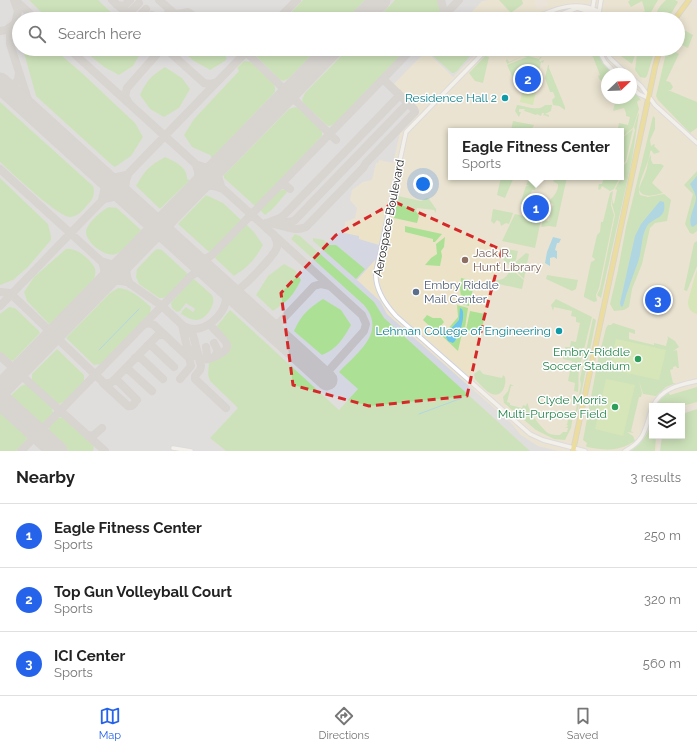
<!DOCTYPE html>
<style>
:root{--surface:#fff;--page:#f2f2f2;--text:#222;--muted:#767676;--line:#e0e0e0;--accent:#2563eb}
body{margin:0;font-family:Raleway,sans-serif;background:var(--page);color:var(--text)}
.controls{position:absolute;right:12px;bottom:12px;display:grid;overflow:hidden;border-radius:0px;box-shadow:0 2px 10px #0003}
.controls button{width:36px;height:36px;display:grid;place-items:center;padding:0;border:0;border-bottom:1px solid var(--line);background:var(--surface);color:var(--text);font:20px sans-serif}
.compass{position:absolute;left:601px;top:68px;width:36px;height:36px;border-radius:50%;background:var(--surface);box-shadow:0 2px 10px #0003;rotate:67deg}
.you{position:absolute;left:423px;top:184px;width:14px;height:14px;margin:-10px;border:3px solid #fff;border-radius:50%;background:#1a73e8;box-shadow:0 0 0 6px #1a73e833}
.badge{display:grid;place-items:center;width:26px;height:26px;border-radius:50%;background:var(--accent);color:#fff;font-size:13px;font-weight:700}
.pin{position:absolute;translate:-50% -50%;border:2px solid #fff;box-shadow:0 1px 4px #0006}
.popup{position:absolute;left:448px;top:128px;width:176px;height:52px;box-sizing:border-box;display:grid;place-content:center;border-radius:0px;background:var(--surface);filter:drop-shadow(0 1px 3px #0005);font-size:13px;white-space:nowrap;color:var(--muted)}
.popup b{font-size:15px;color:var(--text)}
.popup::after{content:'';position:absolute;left:50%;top:100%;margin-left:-8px;border:8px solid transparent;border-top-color:var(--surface)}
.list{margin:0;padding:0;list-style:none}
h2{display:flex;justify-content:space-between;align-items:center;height:52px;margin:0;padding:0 16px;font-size:17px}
h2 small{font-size:13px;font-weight:400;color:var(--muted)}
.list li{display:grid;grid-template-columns:26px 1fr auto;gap:12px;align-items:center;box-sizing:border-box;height:64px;padding:0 16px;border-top:1px solid var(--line)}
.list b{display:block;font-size:15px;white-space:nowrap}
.list p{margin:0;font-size:13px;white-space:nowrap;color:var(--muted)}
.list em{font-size:13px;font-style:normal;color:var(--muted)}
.icon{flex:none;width:22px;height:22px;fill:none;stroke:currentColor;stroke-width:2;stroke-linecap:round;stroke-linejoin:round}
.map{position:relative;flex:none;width:697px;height:451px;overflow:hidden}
.search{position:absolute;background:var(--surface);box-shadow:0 2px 10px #0003;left:12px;right:12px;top:12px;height:44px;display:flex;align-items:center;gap:10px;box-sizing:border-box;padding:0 14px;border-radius:22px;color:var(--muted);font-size:15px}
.sheet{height:244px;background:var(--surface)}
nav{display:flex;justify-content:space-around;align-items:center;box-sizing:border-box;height:56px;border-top:1px solid var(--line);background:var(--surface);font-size:11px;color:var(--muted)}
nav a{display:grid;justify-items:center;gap:2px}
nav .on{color:var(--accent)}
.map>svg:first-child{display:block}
.education{fill:#ece2c7;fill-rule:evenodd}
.airport{fill:#d4d6e2}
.green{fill:#ace195}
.pitch{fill:#bfe890}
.water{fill:#6bc5ec}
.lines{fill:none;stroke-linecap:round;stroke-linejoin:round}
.stream{stroke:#6bc5ec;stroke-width:1}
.taxiway{stroke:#c3c0c6;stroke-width:8}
.runway{stroke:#c3c0c6;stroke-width:21}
.minor-casing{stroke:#ced1e1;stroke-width:5.5}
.major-casing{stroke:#c3c3c3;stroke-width:6}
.minor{stroke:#fff;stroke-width:3.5}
.major{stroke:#eed259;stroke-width:4.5}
.marked{fill:none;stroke:#d62828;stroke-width:3;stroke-dasharray:8 5;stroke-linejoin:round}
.culture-dot{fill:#0f9aa8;stroke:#fff;stroke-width:1.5}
.education-dot{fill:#8d6e63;stroke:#fff;stroke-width:1.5}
.service-dot{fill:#5c6f8a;stroke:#fff;stroke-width:1.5}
.leisure-dot{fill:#2e9e5b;stroke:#fff;stroke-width:1.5}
.labels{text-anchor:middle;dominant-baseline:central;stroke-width:3;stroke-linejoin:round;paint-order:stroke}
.culture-label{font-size:12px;fill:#0d838f;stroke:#fff;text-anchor:end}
.street-label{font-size:12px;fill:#272727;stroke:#fff}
.education-label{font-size:12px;fill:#785e54;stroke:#fff;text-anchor:start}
.service-label{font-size:12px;fill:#4e5e75;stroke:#fff;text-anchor:start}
.leisure-label{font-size:12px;fill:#27864d;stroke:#fff;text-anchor:end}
</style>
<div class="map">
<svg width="697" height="451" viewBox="0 0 697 451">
<rect width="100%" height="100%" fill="#eae3d9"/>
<path class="education" d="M489 0H534L538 10 548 5 546 0H685L697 11V405L682 409V406H652V436H659L657 451H558L538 446 521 435 511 423 387 314 380 301 357 280 379 245 358 239 359 237 344 233 345 222 352 190 356 186 369 181 376 163 379 160 393 163 401 129 420 110 394 84 426 51 474 56 467 49H678V19H465L482 1ZM607 74H631V98H607ZM451 131H621V177H451Z"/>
<path class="airport" d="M0 0H489L482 1 465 19H19V49H467L474 56 453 77 426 51 394 84 420 110 401 129 393 163 379 160 378 163H376L372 180 363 182 352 190 350 200 357 208 355 218 345 222 344 233 359 236V239L379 245 376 259 357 280 380 301 387 314 511 423 521 435 538 446 558 451H0Z"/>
<path class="green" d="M29 0H98L118 19H48Z
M303 0H365L347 19H285Z
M395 0H438L441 13 437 19H377Z
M499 0H522L523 4 512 12 510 19H506L511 13Z
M630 0H658L647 19 643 12 645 11 642 1 631 7 628 2Z
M666 0H675L678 2 668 19H655C657 10 659 6 666 0Z
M679 27 693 35 688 48 678 43Z
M23 49H54L83 74 135 123 143 137 131 156 115 167 113 166 36 96Z
M82 49H143L133 66 119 75 104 67Z
M180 49H217L227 58 225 61 210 70 194 61Z
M256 49H318L288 79 283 81 279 79 256 56 255 53Z
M348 49H408L334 125 328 126 304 104 302 100 305 93Z
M432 49H465L470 56 457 71 454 73H452L432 55Z
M590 49H595L604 63 614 74H607V80L604 79 603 81 600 80 598 76 600 75 593 57 591 58 593 56Z
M614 49H637L632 64 621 56Z
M641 49H655L647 76 645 78 640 77 635 70 637 54Z
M667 49H670L679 54 666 81 670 82 673 87 671 90H668L697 102V128L690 133 658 100 656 96Z
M525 55 539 59 540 57H542L539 60 540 62 544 60 543 63 541 62 538 76 537 75 535 82V75L531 68 524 73 521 84 515 82 507 65 527 57 523 56 507 64 506 60 507 59 509 62Z
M485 56 489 57 483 83 475 81 469 73Z
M244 61 252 62 274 84 275 87V92L212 158 210 155 192 147 184 135 194 119 239 71 237 68Z
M548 65H549V68L565 107V110L559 106 553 105 552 100 555 97 553 92H550L545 78Z
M165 67 182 78 190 89 179 108 164 117 150 109 140 95C147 80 151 76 165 67Z
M631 89 639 97 641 101 639 100 637 102 639 109 633 128 621 138 622 133 618 128 619 123 628 125 630 117 626 116V113L624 108 613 111 616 98H631Z
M0 102 93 186C95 192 94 198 89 203 85 208 78 217 70 217 57 216 11 172 0 162Z
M517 105C526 106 539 112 545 105H552L551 111 545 114 549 115V117L544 115 543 116 544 113H542L541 116 537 114 536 115C532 114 529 112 524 111L525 109H519V112H521L519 117 515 111Z
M295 107 301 109 321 129 322 132V136L255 206 224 178V175L289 109Z
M639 113 632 160 601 298 597 295 600 289 615 215 612 204 613 198V203L614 204 617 190 615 189 620 180 624 165 627 162 635 130 634 127 638 114Z
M653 116 655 118V129L650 140 651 146 654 144 655 145 654 146 660 152 654 154 651 150 650 152C650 163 635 185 640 195L648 197 664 194 671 200 667 221 655 223 650 228 642 264 632 289 629 307 624 310 614 311 610 304 618 270 626 227Z
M513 121 534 125 531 131H511Z
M633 129 626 161 623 164 621 172V139Z
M651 155V160L653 164H661L664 166 652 183 663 193C655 195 644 199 639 190 640 184 643 180 645 174 648 168 647 160 651 155Z
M165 157C174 161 188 167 187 179L190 180 160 209 136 186C145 170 149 166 165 157Z
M697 171V231L693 234 690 233 685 224 693 194 684 185Z
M501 177H514L505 198 497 195Z
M530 177H540L538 179 535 190H532L531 193 528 195 526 205 520 204 526 186H529L526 185Z
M552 177H567L556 227 549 226 541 227 543 220 549 221 553 204 550 202V200C554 196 559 190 558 184L554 182Z
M604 177H620L614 189 610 191 602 186 600 190 598 189 599 184H602Z
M0 178 48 224 51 236V240L28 267 13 280 0 285Z
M285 189 288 191C280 200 274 209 265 215L260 210 262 207 278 191Z
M613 191 611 205 614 215 599 288 596 295 597 301 594 302 584 297V295L591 262 595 260 594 258 592 257 597 235 600 232 601 222H603L610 193Z
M206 195 223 203 241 220 212 251 209 252 178 224Z
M398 196 421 201 427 198 429 199 436 209V213L434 210 417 208 416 211 419 216 417 223 394 218Z
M109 207 117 208 141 230C136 236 123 252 116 254 106 258 86 243 86 232 86 224 102 210 109 207Z
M493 209 513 213 509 224 506 223 501 226 500 222 497 220 494 224 491 221Z
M515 214 541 220 535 248 502 241Z
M246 224 254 232 263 245C254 261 249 266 234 276L215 258 217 254Z
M405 226 442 234 435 242H433V239L405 232Z
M295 234 300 236 374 302 384 318 530 451H226L210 438 238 408 210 381 208 375 209 362 223 355 230 349 229 342 217 328V326L230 310 339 410 358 389 339 372C358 352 387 332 364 305L291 239Z
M445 237 444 247 441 251 442 256 440 266 425 265 431 258 437 254 436 244Z
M313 238 324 240 328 245H336L365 269 356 279 313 241Z
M697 241V266L687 291 684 290 694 243Z
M501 248 518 251 516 260 510 266 499 255Z
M66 249C76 247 92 260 95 269 96 272 95 275 94 279L50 325 27 301 24 292 34 277Z
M158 249 162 250 188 274 169 295 163 298H159L139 284 136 277 137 269 155 250Z
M526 253 529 254 524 279 511 266Z
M284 264 295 270 301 280C292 297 289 300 273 311L256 295 268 276Z
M510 268 524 280 522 289 494 283V280C503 281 509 276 510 268Z
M547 275 578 280 576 289 572 291 546 279Z
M461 278 475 281 469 306 462 304 460 289Z
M194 279 212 295C217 304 206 320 196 320 190 320 185 316 181 314L182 311 186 307 193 312 195 309 191 306H190L186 303 180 311 177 312 172 308 171 303 191 280Z
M118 288C130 288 142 299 151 307L150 314 101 364 94 365 66 338 110 293Z
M323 299 341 310 351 325C343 339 337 349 322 355L294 331C302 314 308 309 323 299Z
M556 299 592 317 579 370C578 378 579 385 578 392L574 391 575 383 568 381 572 361 563 359 565 347H570L571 341 576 342 580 323 576 322V317L571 316 572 311 554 307 553 311 551 305Z
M457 305 468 308 465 328 463 329 458 351 442 336 458 317Z
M9 307 15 308 39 331 40 333 13 361 8 359 0 352V314Z
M470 311 485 314 482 333 466 330Z
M427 315 433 318H441L444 322 436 332 423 320Z
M593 318 596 320 578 409 575 415 581 385 580 379Z
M613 323 635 330V334L629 332V339L654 345V343L666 346 668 338 667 336 675 341 679 347 673 351 677 350 679 368H677L676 366 673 367V369L670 370 673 383H676L666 387 656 396 643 394 639 381 642 393 641 397H639L631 431 634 433 627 432 633 436 635 441C619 451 607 451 587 447L586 446 587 443 583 440 598 360 606 328 608 325H611Z
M57 349 82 373 84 375V382L64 402 59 404 33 383 32 381V374Z
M480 370 483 374 502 378 503 375 505 377C506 381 505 386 503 390 494 403 482 386 475 379L474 374 478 371Z
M26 384 52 408 53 413C49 419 44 426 37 422L9 397 21 386Z
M510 384 514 386H511L507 402 510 403V405L522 408 523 405 526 406 527 403 528 404C528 411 543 431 550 434 553 435 557 435 560 435L563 432H567L568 428 564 427H567L568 425 565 424 567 425 568 420H572L573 416 571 428 565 440 554 439 536 430 504 403 503 397 508 391Z
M697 387V402L682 406H656L659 401 668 392 670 395Z
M0 409 29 437 16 451H0Z
M697 409V451H660L662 436H682V414Z
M62 417 91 443 94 447 93 451H68C62 445 43 434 51 424 55 420 57 418 62 417Z
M652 419V436H656L655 451H630C643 443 649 433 652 419Z"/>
<path class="pitch" d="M523 88 536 91 533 105 520 102Z
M697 269V314C690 312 688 308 688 301Z
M616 339 666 350 659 380 609 369Z
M606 379 635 385 623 436 595 429Z"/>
<path class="water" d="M697 176V224L693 227 691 226C688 217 696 206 696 197 695 192 692 188 690 184Z
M660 201 664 202C667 221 652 216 646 228 641 238 642 251 638 262 633 276 627 291 623 306L621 307 620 303 635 236 641 224Z
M553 237 561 239 559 243H557L555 250 557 251V259L554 257 550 258V266L545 263 547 252Z
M460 308 462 309C466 316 459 338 453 343L448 341 446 337V334L459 320Z"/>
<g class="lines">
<path class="stream" d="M99 350 139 309
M419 414 462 398"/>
<path class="taxiway" d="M14 0 18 11 15 24
M15 0 36 19
M112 0 133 19
M159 0 175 14
M441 0 444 12 442 18
M117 5 124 6 130 0
M124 11 130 12 139 3
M166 15 169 12 177 14 188 12 194 16
M130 17 137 18 146 9
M149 19 152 15
M278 19 297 0
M441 19 459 0
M15 23 10 33V44L32 112
M0 31 6 30 13 25
M69 49 362 315 366 324 364 331 331 368
M166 49 204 83 210 84 217 82
M246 52 336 140
M0 83C7 87 13 87 18 80L19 73
M296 101 294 93 299 82
M129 103 125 96 127 88 157 54 160 49
M278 104 288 99 295 101
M220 164 218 176 221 186
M198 165C205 168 214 169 220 164
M0 169 113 272 162 306 193 335 201 366 200 370 195 376V379L226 408
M100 174 113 178 126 175
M100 174 105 187 102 200
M128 175C123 185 125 193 130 201
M279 186 284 184 290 189
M195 190C201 183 199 173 196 165
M194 191C203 185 211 184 220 188
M104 199 117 196 130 201
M266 223C280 223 292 233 306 227L363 168 366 163 415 112 414 109 384 80 381 81
M267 223 280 218 285 214 398 97V93
M280 223 294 221 406 105V101
M191 256C199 260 205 260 212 255L412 49
M104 262C116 267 124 263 132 255
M130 284C125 275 125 266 131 257
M102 288C109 281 116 279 126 282
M226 288 237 290C244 287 275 255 277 247 278 242 276 239 274 235
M0 292 10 293 105 384 112 382 158 335H164
M96 292C104 283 107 273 102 262
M0 306 249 49
M259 318 269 324 279 323 314 286 321 284 330 286
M143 325 149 323 154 325 187 356
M186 327C203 335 226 315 226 298 226 291 223 286 219 281
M214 343 218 351 215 356
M147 346H152L174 367
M187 347C190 351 197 358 201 359 207 361 229 353 227 345 226 340 217 333 213 328
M0 356 105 451
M135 358H141L163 379
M201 360 207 356 206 347
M124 370H129L152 391
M180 379 191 366 182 325
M113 381H118L137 400
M103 383 128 406C132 407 135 404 136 400L134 397
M88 436 94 435 102 428
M54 448 57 451
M21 451 191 276C199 270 205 271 213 276"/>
<path class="runway" d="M361 19 380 0
M0 83 327 380
M0 390 332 49
M0 399 57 451"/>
<defs>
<path id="minor" d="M532 19C554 9 575 0 598 11
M549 19 577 8 591 12 598 11
M591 19 594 0
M598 19 601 0
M487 49 406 132 376 271C374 288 385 304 396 316L530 434 543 440 585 451
M598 49 605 62 616 74
M604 49 610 58 627 74
M631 77 641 86 655 105 697 143
M631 87 639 94 648 98
M653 406C662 388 679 385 697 381
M173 448 191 451
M625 451C646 440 645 428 652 408"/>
<path id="major" d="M675 19 689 0
M573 451 655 67 660 49"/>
</defs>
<use href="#minor" class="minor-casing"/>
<use href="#major" class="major-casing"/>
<use href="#minor" class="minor"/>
<use href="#major" class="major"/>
</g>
<path d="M0 0H697V451H0ZM395 202 502 250 484 318 467 396 369 406 293 385 281 293 336 235Z" fill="#eae3d9" fill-opacity=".55" fill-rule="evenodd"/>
<path class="marked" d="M395 202 502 250 484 318 467 396 369 406 293 385 281 293 336 235Z"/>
<g class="culture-dot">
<circle cx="505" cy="98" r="4"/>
<circle cx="559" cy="331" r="4"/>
</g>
<circle class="education-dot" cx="465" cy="260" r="4"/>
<circle class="service-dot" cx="416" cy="292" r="4"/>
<g class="leisure-dot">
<circle cx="638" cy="359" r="4"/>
<circle cx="615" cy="407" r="4"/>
</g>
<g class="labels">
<g class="culture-label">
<text x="497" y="98">Residence Hall 2</text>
<text x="551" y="331">Lehman College of Engineering</text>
</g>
<g class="street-label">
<text transform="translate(389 218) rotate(-79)">Aerospace Boulevard</text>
</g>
<g class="education-label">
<text x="473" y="253">Jack R.<tspan x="473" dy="14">Hunt Library</tspan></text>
</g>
<g class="service-label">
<text x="424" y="285">Embry Riddle<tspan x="424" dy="14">Mail Center</tspan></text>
</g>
<g class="leisure-label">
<text x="630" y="352">Embry-Riddle<tspan x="630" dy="14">Soccer Stadium</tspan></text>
<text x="607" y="400">Clyde Morris<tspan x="607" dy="14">Multi-Purpose Field</tspan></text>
</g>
</g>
</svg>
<div class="controls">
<button><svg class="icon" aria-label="layers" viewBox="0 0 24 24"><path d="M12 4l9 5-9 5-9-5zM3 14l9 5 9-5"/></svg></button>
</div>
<svg class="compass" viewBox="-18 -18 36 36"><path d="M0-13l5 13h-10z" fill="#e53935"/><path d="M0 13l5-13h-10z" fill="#767676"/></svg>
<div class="you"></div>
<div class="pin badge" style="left:536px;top:208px">1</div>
<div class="popup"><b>Eagle Fitness Center</b>Sports</div>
<div class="pin badge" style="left:528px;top:79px">2</div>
<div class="pin badge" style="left:658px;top:300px">3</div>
<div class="search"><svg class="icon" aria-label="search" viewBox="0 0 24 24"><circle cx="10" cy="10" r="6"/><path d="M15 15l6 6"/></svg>Search here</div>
</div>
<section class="sheet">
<h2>Nearby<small>3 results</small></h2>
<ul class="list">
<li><span class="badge">1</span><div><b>Eagle Fitness Center</b><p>Sports</p></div><em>250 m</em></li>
<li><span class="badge">2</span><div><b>Top Gun Volleyball Court</b><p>Sports</p></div><em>320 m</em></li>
<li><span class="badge">3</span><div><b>ICI Center</b><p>Sports</p></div><em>560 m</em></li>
</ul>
</section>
<nav>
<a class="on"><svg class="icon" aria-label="map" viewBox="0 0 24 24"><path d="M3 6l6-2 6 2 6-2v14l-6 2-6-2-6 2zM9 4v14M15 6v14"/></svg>Map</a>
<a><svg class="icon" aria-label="directions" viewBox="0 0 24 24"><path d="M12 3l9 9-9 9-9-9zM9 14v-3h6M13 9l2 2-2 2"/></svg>Directions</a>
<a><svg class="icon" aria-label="saved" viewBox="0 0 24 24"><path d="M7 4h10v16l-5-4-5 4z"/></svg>Saved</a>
</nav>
